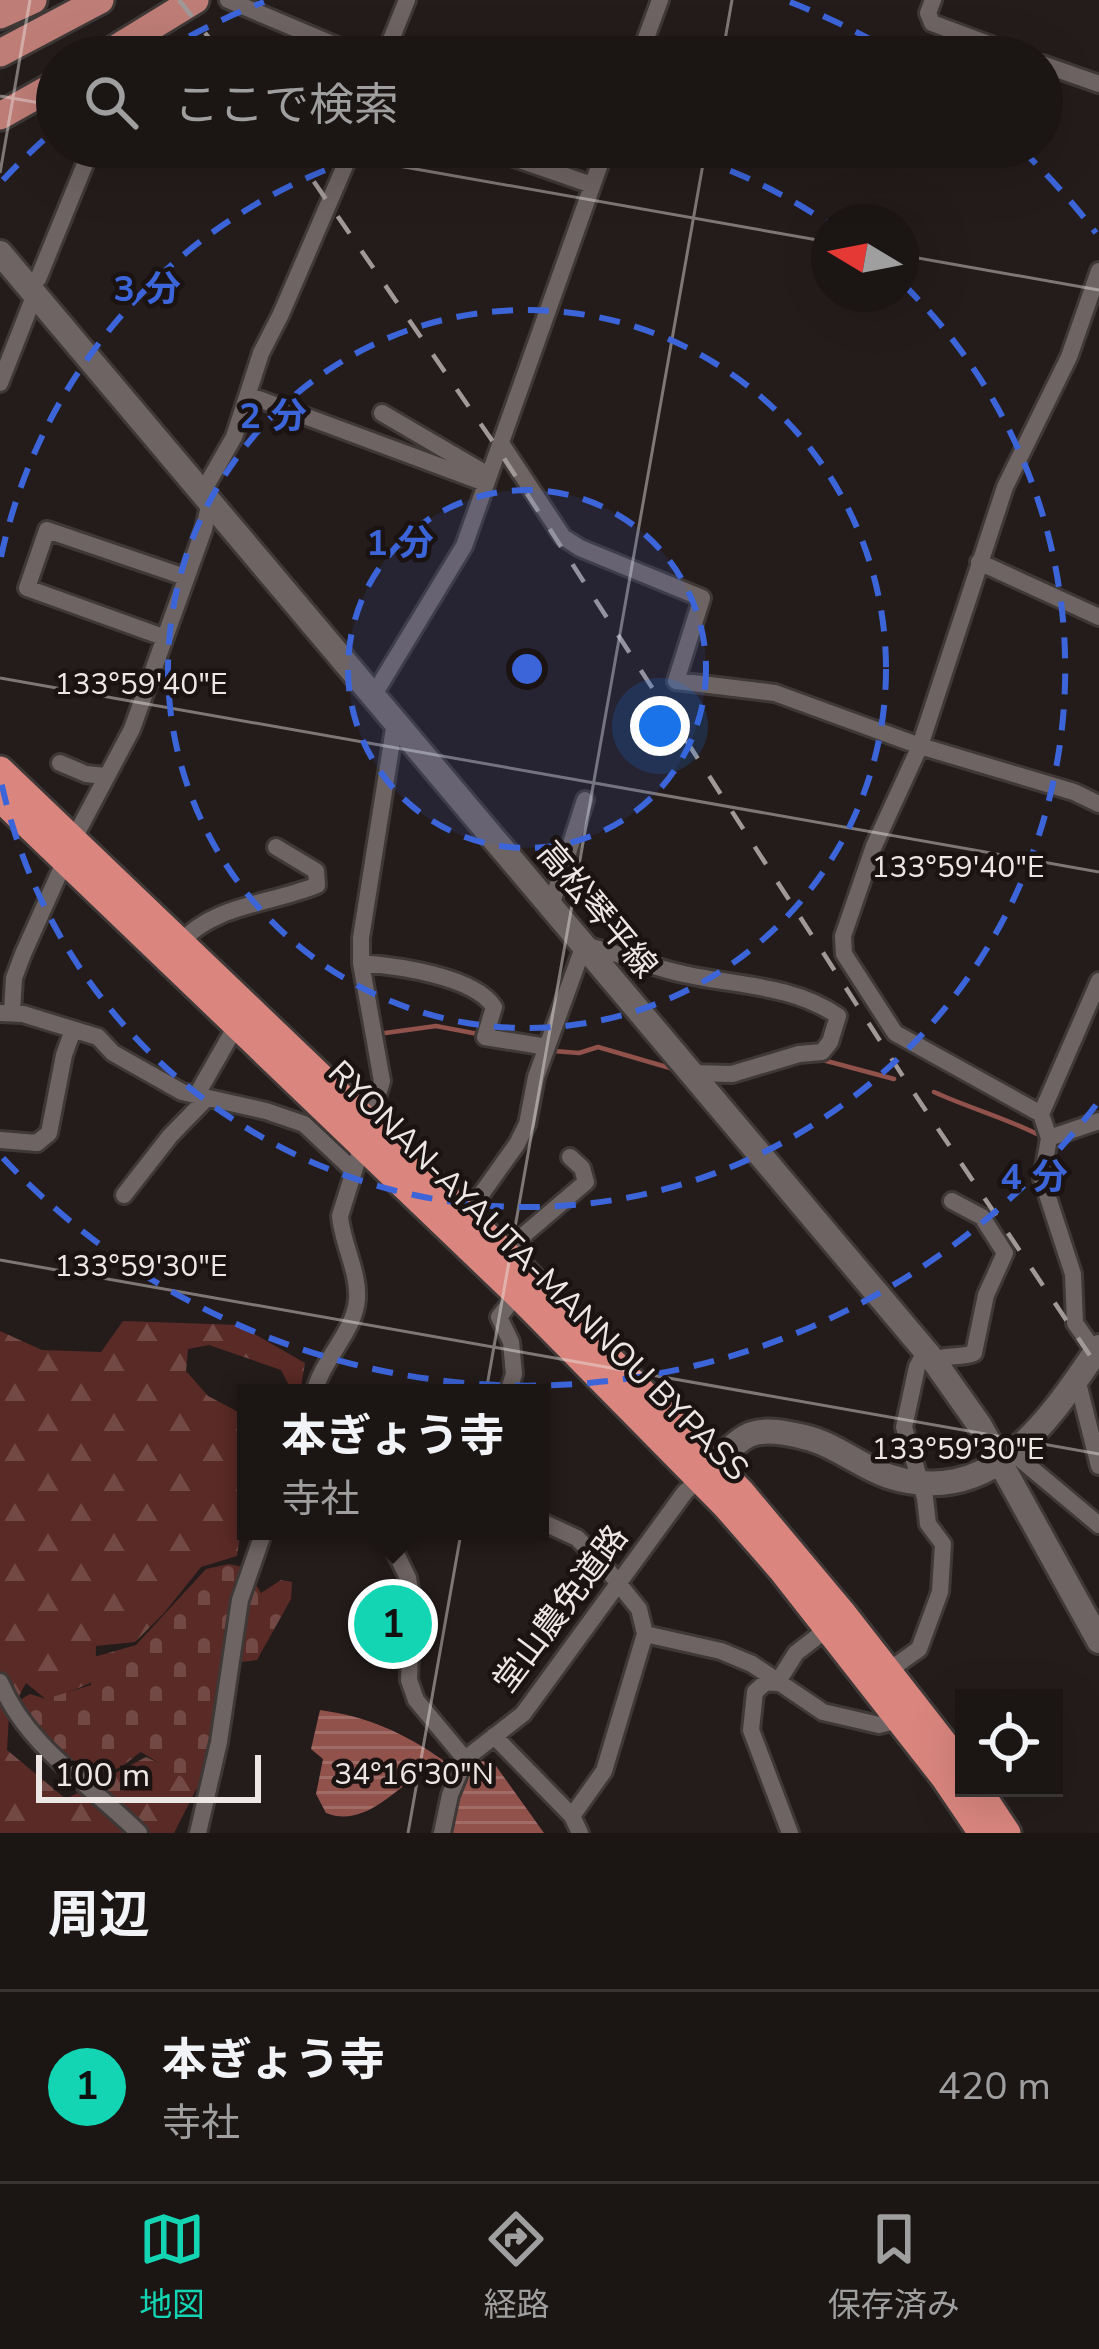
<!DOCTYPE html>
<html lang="ja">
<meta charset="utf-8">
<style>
:root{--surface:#1b1514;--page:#282222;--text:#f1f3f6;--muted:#a09fa0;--line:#393434;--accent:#13d5b3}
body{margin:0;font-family:"Nunito Sans","Noto Sans JP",sans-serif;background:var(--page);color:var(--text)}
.controls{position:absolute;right:36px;bottom:36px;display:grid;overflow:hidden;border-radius:0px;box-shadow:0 12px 48px #0002}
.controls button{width:108px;height:108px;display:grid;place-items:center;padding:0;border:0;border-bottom:3px solid var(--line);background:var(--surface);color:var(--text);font:60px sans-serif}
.compass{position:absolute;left:811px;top:204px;width:108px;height:108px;border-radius:50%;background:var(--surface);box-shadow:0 12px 48px #0002;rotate:280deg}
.scale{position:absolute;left:36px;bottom:30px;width:225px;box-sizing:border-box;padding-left:12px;border:6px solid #ece6e5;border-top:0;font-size:33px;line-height:42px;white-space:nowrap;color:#ece6e5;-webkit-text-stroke:9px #1a1312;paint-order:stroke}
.you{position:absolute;left:660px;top:726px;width:42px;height:42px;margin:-30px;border:9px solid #fff;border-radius:50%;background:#1a73e8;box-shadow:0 0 0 18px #1a73e833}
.badge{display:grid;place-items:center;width:78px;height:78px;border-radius:50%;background:var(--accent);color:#111;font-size:39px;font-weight:700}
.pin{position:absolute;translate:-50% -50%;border:6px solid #fff;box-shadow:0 3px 12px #0006}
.popup{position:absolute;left:237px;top:1384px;width:312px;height:156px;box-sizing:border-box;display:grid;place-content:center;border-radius:0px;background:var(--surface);filter:drop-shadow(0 3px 9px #0005);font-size:39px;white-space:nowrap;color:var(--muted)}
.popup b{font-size:45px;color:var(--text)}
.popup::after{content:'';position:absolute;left:50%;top:100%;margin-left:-24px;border:24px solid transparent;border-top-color:var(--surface)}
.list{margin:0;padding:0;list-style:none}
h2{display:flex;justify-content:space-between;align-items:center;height:156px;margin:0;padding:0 48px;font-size:51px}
h2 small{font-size:39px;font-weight:400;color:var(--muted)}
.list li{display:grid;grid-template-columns:78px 1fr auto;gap:36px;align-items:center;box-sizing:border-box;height:192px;padding:0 48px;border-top:3px solid var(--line)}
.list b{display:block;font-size:45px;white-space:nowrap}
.list p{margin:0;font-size:39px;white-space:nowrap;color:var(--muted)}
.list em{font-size:39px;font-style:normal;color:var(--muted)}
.icon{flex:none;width:66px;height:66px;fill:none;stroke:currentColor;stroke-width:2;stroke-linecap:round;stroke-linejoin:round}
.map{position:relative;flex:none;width:1099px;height:1833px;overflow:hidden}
.search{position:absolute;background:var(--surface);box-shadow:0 12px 48px #0002;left:36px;right:36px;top:36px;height:132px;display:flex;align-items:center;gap:30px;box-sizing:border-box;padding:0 42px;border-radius:66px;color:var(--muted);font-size:45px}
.sheet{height:348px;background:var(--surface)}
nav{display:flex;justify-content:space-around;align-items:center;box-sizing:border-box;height:168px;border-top:3px solid var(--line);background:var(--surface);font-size:33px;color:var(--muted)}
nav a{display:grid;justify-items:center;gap:6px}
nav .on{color:var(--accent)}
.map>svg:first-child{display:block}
.forest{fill:url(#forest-firs)}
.cemetery{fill:url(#cemetery-stones)}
.water{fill:url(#water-rules)}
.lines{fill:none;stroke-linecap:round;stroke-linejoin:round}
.stream{stroke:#91524c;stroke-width:4.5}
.minor-casing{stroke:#3e3837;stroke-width:22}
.secondary-casing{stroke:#3e3837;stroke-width:30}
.primary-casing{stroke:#3e3837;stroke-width:33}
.trunk-casing{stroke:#3e3837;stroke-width:33}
.minor{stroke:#6e6463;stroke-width:16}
.secondary{stroke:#6e6463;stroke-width:24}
.primary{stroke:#bf7d77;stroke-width:27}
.trunk{stroke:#da867e;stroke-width:27}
.rail{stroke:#a09998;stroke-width:4.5;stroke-dasharray:21 21;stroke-linecap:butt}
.ticks{fill:none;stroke:#ece6e5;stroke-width:3;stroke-opacity:0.45}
.ring{fill:none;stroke:#3c65da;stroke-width:6;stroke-dasharray:21 15}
.labels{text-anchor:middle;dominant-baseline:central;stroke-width:9;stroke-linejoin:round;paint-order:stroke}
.street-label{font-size:33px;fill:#ece6e5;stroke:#1a1312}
.ticks-label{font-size:30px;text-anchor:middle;fill:#ece6e5;stroke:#1a1312;stroke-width:9;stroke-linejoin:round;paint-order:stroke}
.centre{fill:#3c65da;stroke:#1a1312;stroke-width:6}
.ring-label{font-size:36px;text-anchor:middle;font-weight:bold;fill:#3c65da;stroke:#1a1312;stroke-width:9;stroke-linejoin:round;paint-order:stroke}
</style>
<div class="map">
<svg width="1099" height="1833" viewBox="0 0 1099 1833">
<defs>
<pattern id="forest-firs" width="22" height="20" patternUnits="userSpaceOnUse" patternTransform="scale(3)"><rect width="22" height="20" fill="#5a2a26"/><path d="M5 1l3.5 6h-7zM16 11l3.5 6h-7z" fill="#724945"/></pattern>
<pattern id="cemetery-stones" width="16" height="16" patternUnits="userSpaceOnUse" patternTransform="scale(3)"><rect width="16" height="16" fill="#5a2a26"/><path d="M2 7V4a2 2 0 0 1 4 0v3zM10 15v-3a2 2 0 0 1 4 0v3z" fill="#724945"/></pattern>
<pattern id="water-rules" width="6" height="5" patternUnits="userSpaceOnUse" patternTransform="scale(3)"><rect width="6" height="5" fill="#91524c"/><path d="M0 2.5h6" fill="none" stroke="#a16b66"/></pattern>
</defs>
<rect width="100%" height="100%" fill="#241c1b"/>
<path class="forest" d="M123 1321 239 1325 305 1363 300 1393H293L281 1370 209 1345 188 1349 186 1371 208 1396 246 1416V1493L237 1556 201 1567 164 1613 135 1642 96 1646 95 1681 48 1701 26 1683 9 1715 7 1750 66 1799 146 1757 200 1782 174 1833H0V1331L42 1350 101 1352Z"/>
<path class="cemetery" d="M229 1564 247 1568 201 1789 141 1752C133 1757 125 1766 116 1769 82 1783 32 1728 20 1700L30 1694 46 1699 91 1685 94 1657 136 1645 206 1569Z
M251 1577 261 1593 281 1580 292 1582 291 1599 257 1660 233 1663Z"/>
<path class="water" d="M320 1710C369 1717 402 1732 443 1760L445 1774 423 1771C394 1791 363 1828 326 1813L316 1794 323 1759 311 1749Z
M482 1761 496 1766 544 1833H451C457 1806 457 1776 482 1761Z"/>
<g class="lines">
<path class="stream" d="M378 1034 436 1026 478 1034
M554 1051 579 1053 598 1047 670 1068
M819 1059 894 1079
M934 1092C969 1108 1003 1117 1037 1134"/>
<defs>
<path id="minor" d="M228 0 363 57
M933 0 928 13 932 23 1023 57
M384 57 407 0
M639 57 660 0
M1042 64 1099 84
M482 147 592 185
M29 287 38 279 92 147
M0 383 35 294
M248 395 485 483
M382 413 488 475
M502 445 563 537 580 548 702 598 676 681 775 693 920 746 1074 792 1099 804
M202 493 234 437 261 353 281 314 353 147
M979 562 1099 617
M163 637 27 588 47 530 185 577
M373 696 464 546 606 147
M60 763 86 774 105 776
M551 906 585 800
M180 943C214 904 272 904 317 885L316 871 276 847
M361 963C397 966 474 976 494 1007L485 1037 547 1047
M12 1012 14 978 23 954 80 827 132 729 204 529 210 501
M0 1013 23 1014 98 1037 113 1053 182 1092 266 1111 304 1124 354 1171
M196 1096 236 1026
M1041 1114 1099 981
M1049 1138 1099 1121
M0 1140 37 1143 49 1133 64 1055 73 1030
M124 1195 170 1136 207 1098
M465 1217 517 1144 527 1124 536 1077 584 945C615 952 644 964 675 972 730 986 790 983 838 1016L830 1042 822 1052 799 1054 732 1074 690 1073
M510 1261 525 1234 586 1182 582 1168 570 1157
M1095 1352 1075 1323 1073 1274 1042 1179 1049 1138 1041 1114 895 1033 844 954 843 936 874 846 920 746 1005 487 1069 357 1099 271
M934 1361C948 1353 959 1359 974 1353L986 1295 1005 1253 982 1217 952 1201
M1077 1379 1099 1466
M314 1393C323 1358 355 1331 357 1299 359 1272 342 1243 340 1216L382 1081 361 963V938L395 722
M508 1393 514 1374 511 1342 499 1317 517 1294 516 1286
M1013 1453 1099 1525
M540 1521 577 1538 602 1563 639 1609 645 1634 604 1771 572 1816
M385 1531 408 1578 412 1600 409 1680 416 1700 465 1759
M645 1634 721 1651 752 1664 823 1712 879 1725 899 1720
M888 1671 919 1649 940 1592 943 1544 928 1524 925 1498 904 1427 917 1367 925 1352
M0 1682C28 1748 90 1784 139 1833
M494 1736 572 1816 580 1833
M198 1833 219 1742 240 1600 264 1531
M442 1833 450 1795 465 1759 523 1714 685 1492 699 1480
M790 1833 751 1730 755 1692 766 1682 777 1683 796 1653 827 1629"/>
<path id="secondary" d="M0 253 934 1361 980 1426 1099 1641
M701 1478C715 1465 732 1443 749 1435 765 1428 788 1433 804 1437 835 1444 859 1466 888 1476 992 1510 1049 1420 1099 1347"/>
<path id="primary" d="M0 15 33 0
M0 53 100 0
M102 57 195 0
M0 116 57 84"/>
<path id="trunk" d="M0 770 509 1257 741 1492 844 1615 964 1769
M0 798 517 1294 726 1506 781 1569 944 1777 982 1833
M977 1788 1007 1833"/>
</defs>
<use href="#minor" class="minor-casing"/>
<use href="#secondary" class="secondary-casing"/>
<use href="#primary" class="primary-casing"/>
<use href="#trunk" class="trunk-casing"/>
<use href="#minor" class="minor"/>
<use href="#secondary" class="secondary"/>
<use href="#primary" class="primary"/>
<use href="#trunk" class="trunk"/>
<path class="rail" d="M179 0 224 57
M290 147 500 452 904 1078 1099 1369"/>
</g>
<path class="ticks" d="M722 57 732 0M0 96 57 106M291 147 829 242M0 173 30 0M901 255 1099 290M0 678 1099 872M0 1260 1099 1454M408 1833 706 147"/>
<circle cx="527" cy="669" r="179" fill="#3c65da" fill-opacity=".12"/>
<g class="ring">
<circle cx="527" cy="669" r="179"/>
<circle cx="527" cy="669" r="359"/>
<path d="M1 557A538 538 0 0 1 392 148M662 148A538 538 0 0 1 828 223M904 285A538 538 0 1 1 1 781"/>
<path d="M1096 1105A717 717 0 0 1 3 1158M3 180A717 717 0 0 1 57 128M158 54A717 717 0 0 1 264 2M790 2A717 717 0 0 1 896 54M1021 149A717 717 0 0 1 1096 233"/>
</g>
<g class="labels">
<g class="street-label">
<text transform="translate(597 910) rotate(50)">高松琴平線</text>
<text transform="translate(538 1271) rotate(45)">RYONAN-AYAUTA-MANNOU BYPASS</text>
<text transform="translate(561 1609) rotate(-53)">堂山農免道路</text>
</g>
</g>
<g class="ticks-label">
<text x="141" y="694">133°59'40"E</text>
<text x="958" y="877">133°59'40"E</text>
<text x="141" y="1276">133°59'30"E</text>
<text x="958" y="1459">133°59'30"E</text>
<text x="414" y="1784">34°16'30"N</text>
</g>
<circle cx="527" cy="669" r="18" class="centre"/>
<g class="ring-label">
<text x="147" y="301">3 分</text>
<text x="273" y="428">2 分</text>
<text x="400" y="555">1 分</text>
<text x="1034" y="1189">4 分</text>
</g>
</svg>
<div class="controls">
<button><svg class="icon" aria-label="locate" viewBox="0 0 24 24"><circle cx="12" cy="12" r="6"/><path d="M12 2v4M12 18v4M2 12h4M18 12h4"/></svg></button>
</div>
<svg class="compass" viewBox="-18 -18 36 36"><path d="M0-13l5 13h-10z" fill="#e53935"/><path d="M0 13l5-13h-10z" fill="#a09fa0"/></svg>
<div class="scale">100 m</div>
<div class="you"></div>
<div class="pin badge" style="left:393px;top:1624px">1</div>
<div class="popup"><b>本ぎょう寺</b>寺社</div>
<div class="search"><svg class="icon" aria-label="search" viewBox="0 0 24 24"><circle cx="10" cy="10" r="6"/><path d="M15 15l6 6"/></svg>ここで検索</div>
</div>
<section class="sheet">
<h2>周辺<small></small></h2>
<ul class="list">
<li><span class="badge">1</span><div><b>本ぎょう寺</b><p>寺社</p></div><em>420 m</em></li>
</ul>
</section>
<nav>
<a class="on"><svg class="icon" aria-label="map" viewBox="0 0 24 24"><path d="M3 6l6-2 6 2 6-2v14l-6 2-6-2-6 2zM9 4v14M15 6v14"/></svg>地図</a>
<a><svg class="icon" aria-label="directions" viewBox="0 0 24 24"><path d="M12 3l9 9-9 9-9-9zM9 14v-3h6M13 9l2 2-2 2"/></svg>経路</a>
<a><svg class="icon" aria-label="saved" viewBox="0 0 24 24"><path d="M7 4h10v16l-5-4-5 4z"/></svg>保存済み</a>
</nav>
